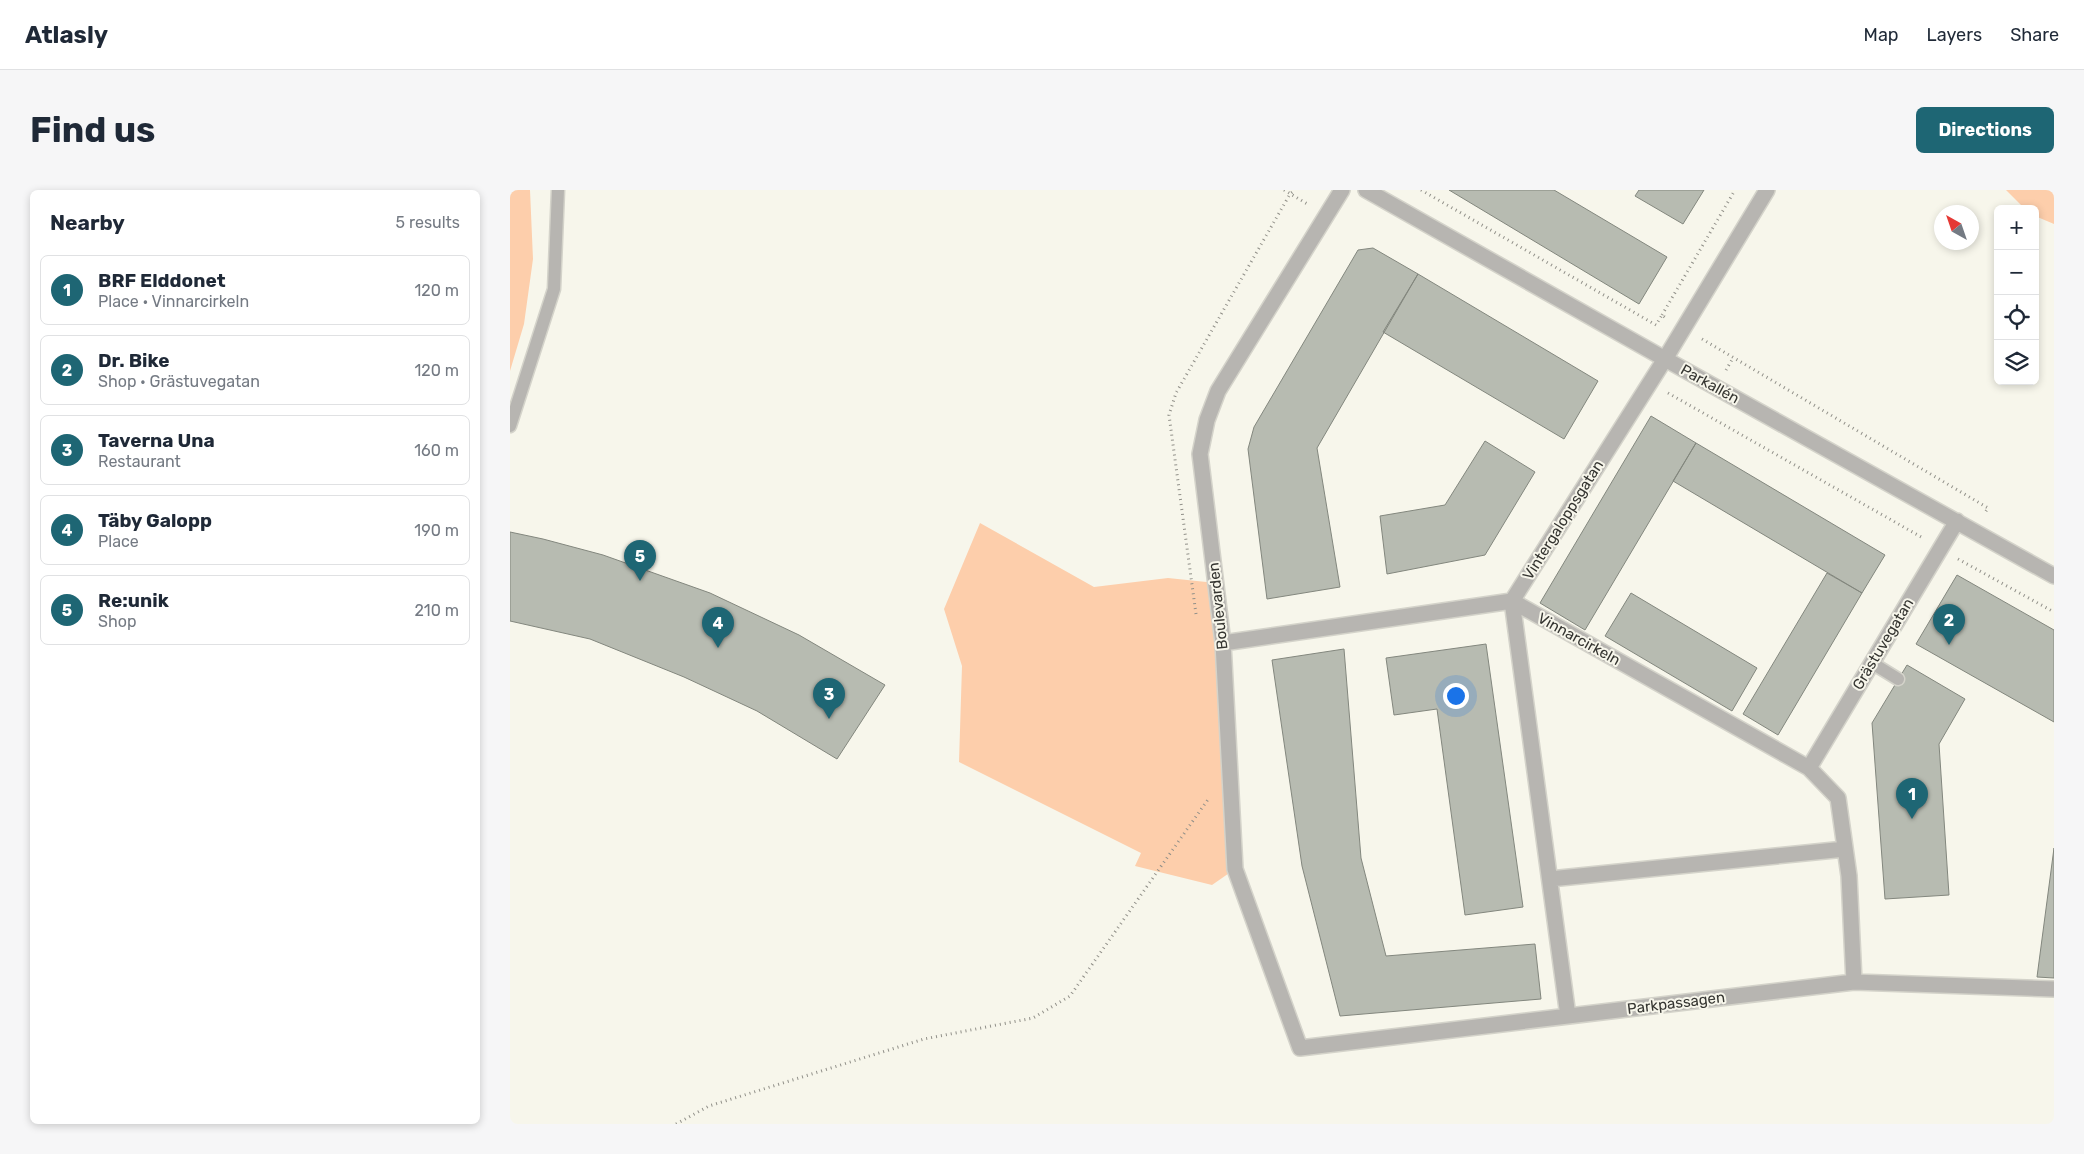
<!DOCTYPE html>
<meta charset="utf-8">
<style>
:root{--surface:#fff;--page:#f6f6f7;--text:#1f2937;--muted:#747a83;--line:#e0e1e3;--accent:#1e6674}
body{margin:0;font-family:Rubik,sans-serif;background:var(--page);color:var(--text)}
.controls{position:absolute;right:15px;top:15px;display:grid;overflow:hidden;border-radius:8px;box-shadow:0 2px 8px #0003}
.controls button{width:45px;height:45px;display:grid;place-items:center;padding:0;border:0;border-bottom:1px solid var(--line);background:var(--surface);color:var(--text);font:25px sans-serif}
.compass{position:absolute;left:1424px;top:15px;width:45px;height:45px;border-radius:50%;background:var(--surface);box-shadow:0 2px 8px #0003;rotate:320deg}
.you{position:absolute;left:945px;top:505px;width:18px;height:18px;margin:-12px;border:4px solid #fff;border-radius:50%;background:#1a73e8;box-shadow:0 0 0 8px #1a73e833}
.badge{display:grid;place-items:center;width:32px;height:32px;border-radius:50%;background:var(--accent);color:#fff;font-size:16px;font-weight:700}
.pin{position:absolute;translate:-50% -41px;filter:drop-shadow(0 1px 2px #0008)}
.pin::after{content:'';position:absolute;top:26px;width:18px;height:15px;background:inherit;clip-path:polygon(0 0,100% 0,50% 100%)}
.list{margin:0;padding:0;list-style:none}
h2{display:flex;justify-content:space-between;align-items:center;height:65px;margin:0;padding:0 20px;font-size:21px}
h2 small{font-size:16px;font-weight:400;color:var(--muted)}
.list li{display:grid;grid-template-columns:32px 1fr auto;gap:15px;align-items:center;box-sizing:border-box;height:70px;margin:0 10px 10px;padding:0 10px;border:1px solid var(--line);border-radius:8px}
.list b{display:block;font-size:19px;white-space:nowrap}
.list p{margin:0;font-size:16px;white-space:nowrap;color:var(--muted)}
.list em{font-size:16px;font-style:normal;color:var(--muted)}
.icon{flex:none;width:28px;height:28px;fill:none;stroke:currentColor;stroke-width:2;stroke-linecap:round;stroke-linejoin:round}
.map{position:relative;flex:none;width:1544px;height:934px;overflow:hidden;border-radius:8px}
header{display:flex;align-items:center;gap:30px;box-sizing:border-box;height:70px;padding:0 25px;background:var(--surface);border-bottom:1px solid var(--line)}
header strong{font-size:24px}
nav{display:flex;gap:28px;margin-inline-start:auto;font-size:18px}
.intro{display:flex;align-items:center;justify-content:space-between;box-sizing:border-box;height:120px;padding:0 30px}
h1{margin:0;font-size:35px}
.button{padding:12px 22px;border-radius:8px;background:var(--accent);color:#fff;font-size:18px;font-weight:700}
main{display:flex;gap:30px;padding:0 30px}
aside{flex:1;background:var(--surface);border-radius:8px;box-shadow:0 2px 8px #0003}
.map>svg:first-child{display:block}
.green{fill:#fdceab}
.building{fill:#b7bbb1;stroke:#83877e}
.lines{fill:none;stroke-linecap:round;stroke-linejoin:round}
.service-casing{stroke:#d4d3ca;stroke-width:15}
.minor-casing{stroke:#d4d3ca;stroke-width:18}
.path{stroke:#919089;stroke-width:3;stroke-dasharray:1 4;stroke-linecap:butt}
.service{stroke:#b7b5b1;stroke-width:12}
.minor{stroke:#b7b5b1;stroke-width:15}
.labels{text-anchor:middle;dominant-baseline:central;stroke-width:4;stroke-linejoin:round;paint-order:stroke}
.street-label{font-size:15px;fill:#353531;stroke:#f7f6eb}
</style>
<header>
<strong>Atlasly</strong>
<nav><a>Map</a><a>Layers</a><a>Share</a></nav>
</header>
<div class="intro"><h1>Find us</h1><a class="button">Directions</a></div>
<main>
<aside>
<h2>Nearby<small>5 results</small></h2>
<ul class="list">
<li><span class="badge">1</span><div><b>BRF Elddonet</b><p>Place · Vinnarcirkeln</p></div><em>120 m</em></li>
<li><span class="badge">2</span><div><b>Dr. Bike</b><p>Shop · Grästuvegatan</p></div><em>120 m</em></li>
<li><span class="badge">3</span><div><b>Taverna Una</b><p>Restaurant</p></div><em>160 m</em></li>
<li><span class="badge">4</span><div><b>Täby Galopp</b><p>Place</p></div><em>190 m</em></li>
<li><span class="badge">5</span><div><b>Re:unik</b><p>Shop</p></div><em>210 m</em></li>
</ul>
</aside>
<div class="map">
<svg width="1544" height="934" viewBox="0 0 1544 934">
<rect width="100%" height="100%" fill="#f7f6eb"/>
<path class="green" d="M0 0H20L23 69 14 134 0 181Z
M1496 0H1544V34L1525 26V19H1515Z
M470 333 584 397 658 388 706 393 725 679 702 695 625 676 631 663 449 572 452 476 434 419Z"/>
<path class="building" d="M939 0H1044L1157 67 1129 114Z
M1129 0H1194L1173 34 1125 6Z
M863 58 908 84 807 258 830 397 757 409 738 259 744 237 848 60Z
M908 84 1088 191 1054 249 873 142Z
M1141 226 1186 253 1075 440 1030 413Z
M975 251 1025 282 975 365 877 384 870 326 935 315Z
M1186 253 1375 365 1352 403 1163 291Z
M0 342 33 349 93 365 200 403 289 445 375 495 327 569 247 521 174 487 80 449 0 431Z
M1317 383 1352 403 1268 545 1233 524Z
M1447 385 1544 440V532L1406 454Z
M1121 403 1247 478 1222 521 1095 446Z
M976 454 1013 717 955 725 927 519 884 525 876 468Z
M834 459 851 668 876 766 1025 754 1031 809 830 826 792 676 762 470Z
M1397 475 1455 509 1429 554 1439 705 1375 709 1362 533Z
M1544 658V788L1527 787Z"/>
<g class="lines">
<defs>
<path id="service" d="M0 236 44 99 48 0
M1362 473 1388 489"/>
<path id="minor" d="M832 0 708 201 697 230 690 264 713 453 725 679 790 858 1344 792 1544 799
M856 0 1155 169 1544 386
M1002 411 1299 578 1328 608 1339 686 1344 792
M1002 411 1058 826
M713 453 1002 411 1155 169 1257 0
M1299 578 1447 331
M1040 689 1335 659"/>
</defs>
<use href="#service" class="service-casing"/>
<use href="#minor" class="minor-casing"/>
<path class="path" d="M774 0 799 15
M911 0 1146 135 1152 125 1156 128
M1152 125 1225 0
M1192 149 1478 318 1474 324
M1216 180 1223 168
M1158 203 1413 348
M1448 369 1544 422
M686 424 659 225 666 203 780 4 785 0
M166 934 199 916 414 849 523 828 560 806 699 608"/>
<use href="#service" class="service"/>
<use href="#minor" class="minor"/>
</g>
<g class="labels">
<g class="street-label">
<text transform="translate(1200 194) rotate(29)">Parkallén</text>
<text transform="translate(1053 330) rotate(-58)">Vintergaloppsgatan</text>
<text transform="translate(708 416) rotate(-96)">Boulevarden</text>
<text transform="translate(1069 449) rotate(29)">Vinnarcirkeln</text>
<text transform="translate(1373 454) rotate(-59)">Grästuvegatan</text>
<text transform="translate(1166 813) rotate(-7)">Parkpassagen</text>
</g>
</g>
</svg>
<div class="controls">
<button>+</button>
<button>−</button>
<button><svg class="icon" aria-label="locate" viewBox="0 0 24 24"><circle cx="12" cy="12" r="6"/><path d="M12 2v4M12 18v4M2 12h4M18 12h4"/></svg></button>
<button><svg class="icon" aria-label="layers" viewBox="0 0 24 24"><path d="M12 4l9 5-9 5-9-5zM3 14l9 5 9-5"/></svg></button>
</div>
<svg class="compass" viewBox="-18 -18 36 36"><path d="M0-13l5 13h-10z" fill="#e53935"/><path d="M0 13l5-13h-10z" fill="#747a83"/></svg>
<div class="you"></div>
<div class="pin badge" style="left:1402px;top:629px">1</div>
<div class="pin badge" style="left:1439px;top:455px">2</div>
<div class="pin badge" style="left:319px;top:529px">3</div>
<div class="pin badge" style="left:208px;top:458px">4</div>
<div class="pin badge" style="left:130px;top:391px">5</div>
</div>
</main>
